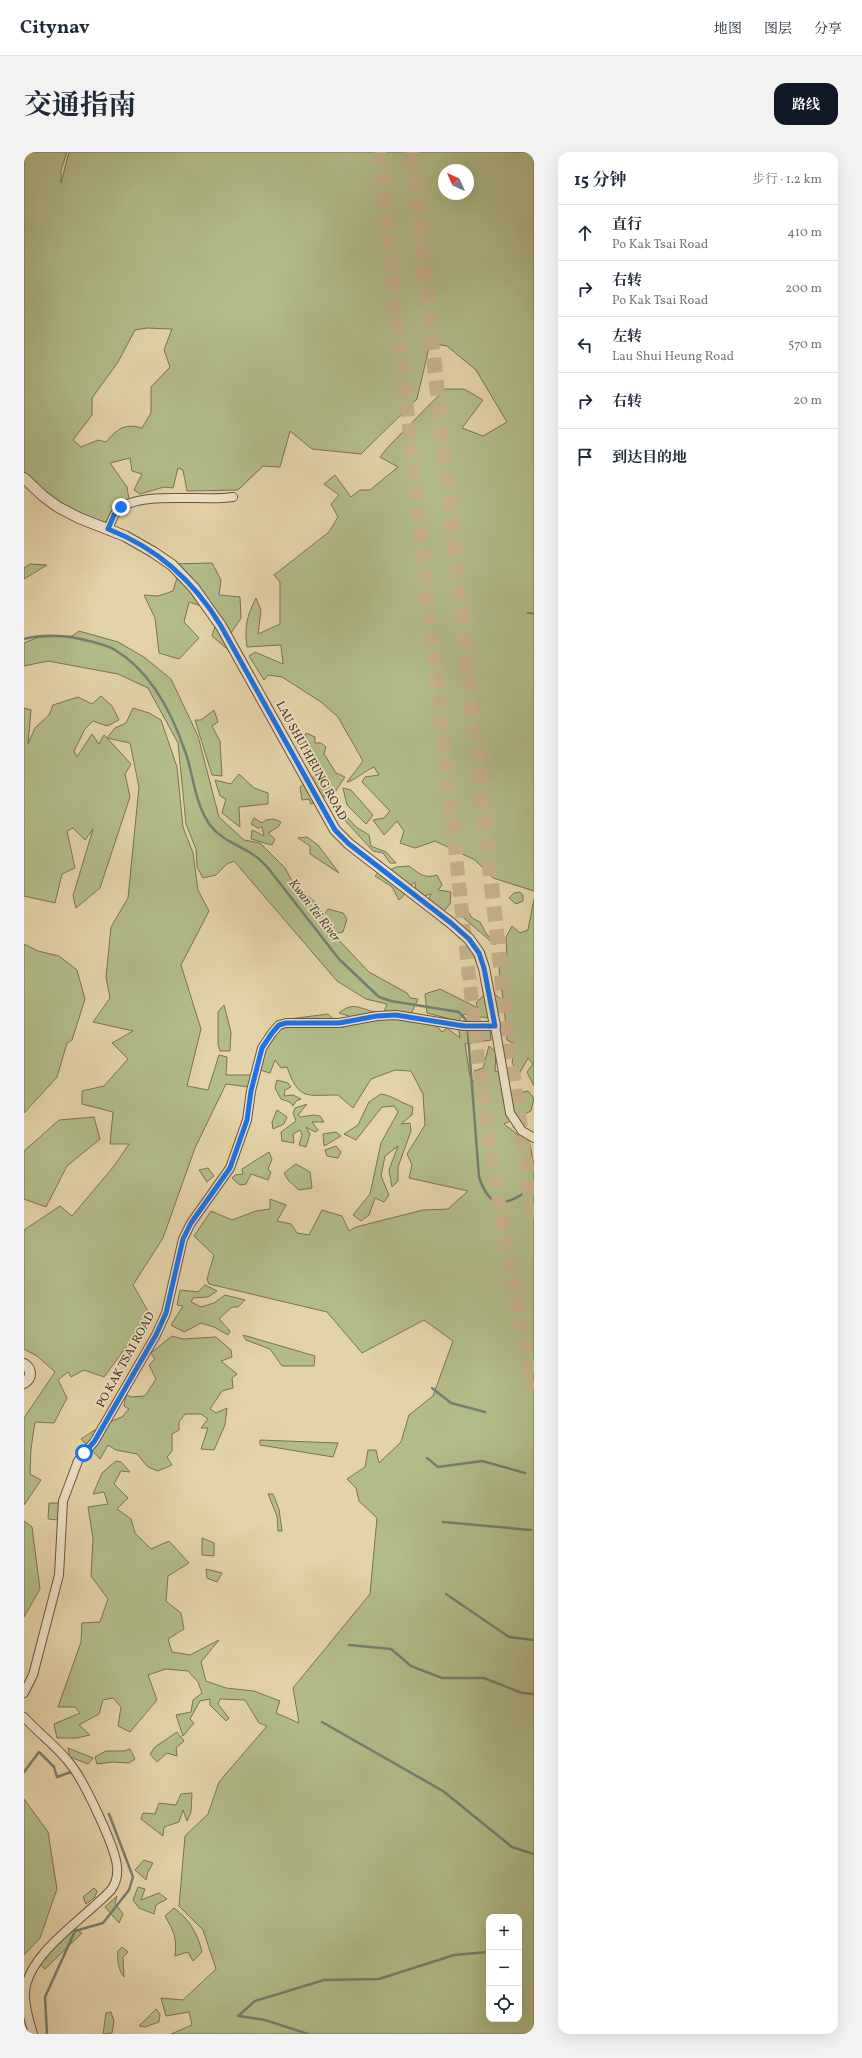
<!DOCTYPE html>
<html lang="zh">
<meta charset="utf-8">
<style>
:root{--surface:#fff;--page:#f2f2f3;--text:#1f2937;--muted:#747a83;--line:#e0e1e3;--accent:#111827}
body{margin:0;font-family:Vollkorn,"Noto Serif SC",serif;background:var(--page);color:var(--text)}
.controls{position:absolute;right:12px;bottom:12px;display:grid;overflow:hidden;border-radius:8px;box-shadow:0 4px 16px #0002}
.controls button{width:36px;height:36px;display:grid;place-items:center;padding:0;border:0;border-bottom:1px solid var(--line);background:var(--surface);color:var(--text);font:20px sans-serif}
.compass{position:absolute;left:414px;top:12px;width:36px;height:36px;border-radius:50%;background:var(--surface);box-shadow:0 4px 16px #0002;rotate:315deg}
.stop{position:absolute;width:12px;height:12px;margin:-9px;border:3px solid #1a73e8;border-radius:50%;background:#fff}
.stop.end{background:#1a73e8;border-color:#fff;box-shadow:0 1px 4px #0008}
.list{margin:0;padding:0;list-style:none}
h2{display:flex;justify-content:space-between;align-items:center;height:52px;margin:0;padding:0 16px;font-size:17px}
h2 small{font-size:13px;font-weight:400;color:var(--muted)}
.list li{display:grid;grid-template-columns:26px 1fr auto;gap:12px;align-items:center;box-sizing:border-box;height:56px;padding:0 16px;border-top:1px solid var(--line)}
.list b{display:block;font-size:15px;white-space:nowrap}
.list p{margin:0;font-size:13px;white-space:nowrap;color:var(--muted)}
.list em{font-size:13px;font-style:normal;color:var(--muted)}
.icon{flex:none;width:22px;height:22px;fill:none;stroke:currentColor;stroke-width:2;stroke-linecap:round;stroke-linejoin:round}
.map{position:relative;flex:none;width:510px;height:1882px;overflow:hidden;border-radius:12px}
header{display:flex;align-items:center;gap:24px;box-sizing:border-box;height:56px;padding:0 20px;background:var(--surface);border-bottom:1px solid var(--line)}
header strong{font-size:19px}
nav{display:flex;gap:22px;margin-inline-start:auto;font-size:14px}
.intro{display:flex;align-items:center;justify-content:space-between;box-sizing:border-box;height:96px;padding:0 24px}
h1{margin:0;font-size:28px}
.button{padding:10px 18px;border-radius:12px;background:var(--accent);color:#fff;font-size:14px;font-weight:700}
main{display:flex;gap:24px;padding:0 24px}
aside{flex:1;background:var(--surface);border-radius:12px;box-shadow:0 4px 16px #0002}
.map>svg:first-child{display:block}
.green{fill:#b2bc89;stroke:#7d7252;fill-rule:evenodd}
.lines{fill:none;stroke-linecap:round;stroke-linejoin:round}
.stream{stroke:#767e70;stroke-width:2.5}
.trunk-tunnel{stroke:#c5b18c;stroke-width:14;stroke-dasharray:14 7;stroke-linecap:butt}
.motorway-tunnel{stroke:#c5b18c;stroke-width:15;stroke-dasharray:15 8;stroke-linecap:butt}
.minor-casing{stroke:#6f523e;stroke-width:10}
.tertiary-casing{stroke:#6f523e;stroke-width:12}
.minor{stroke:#ede2c6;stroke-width:8}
.tertiary{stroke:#ede2c6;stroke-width:10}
.route{stroke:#1a73e8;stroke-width:5}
.labels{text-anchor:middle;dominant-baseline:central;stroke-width:3.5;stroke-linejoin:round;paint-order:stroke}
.street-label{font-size:12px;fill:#48271b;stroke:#ede2c6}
.water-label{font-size:13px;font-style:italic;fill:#574437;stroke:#ede2c6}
</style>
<header>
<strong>Citynav</strong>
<nav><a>地图</a><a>图层</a><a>分享</a></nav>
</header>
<div class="intro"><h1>交通指南</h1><a class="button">路线</a></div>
<main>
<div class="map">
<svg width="510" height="1882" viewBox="0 0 510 1882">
<rect width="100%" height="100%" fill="#e4d3a8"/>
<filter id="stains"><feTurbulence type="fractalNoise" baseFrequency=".005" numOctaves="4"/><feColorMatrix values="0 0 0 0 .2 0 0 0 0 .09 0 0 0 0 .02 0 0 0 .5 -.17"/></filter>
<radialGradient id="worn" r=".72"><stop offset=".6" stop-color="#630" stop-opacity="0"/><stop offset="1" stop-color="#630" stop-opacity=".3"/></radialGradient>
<path class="green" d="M0 0H43L37 18V31L45 0H510V461H503L510 462V739L469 726 451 708 411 689 391 696 376 691 380 679 373 669 360 683 349 668 360 666 366 659 338 630 341 625 355 623 350 615C342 618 330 629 323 630L339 609 314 565 297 550 269 532 258 525 244 523 240 528 225 504 231 500 259 512 257 493 223 495C220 475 223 464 232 446L237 458 234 482 256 472V430L250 423 305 380 314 365 307 352 315 343 300 332 311 323 327 345 336 338H346L374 315 356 305 364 295 421 237H440L459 248 438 276 459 284 483 270 452 218 423 194 406 191 393 247 337 302 288 297 266 279 256 315 239 314 214 338 163 339 159 318 154 316 149 336 140 335 116 342 110 338 118 322 108 319 106 306 86 311 103 335 105 348 80 371 36 355 0 320ZM420 18H444V42H420ZM123 176 148 177 140 198 146 215 127 235V261L118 276C100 271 93 277 82 290L74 288 57 295 49 288 68 263V246L94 210 111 178Z
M188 411 197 428 195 443 216 445 217 466 205 484 216 508 188 484 193 467 180 455 165 450 160 470 175 486 155 507 135 501 131 466 120 443 134 444 149 439 153 426 143 412Z
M6 412 23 413 0 427V416Z
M55 479 94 490 120 505 147 527 174 584 195 665 220 688 236 691 261 716 268 729 295 754 299 764 304 757 319 761 323 767 319 780 309 782 345 820 383 841 386 846 394 847 387 862 408 869 418 880 423 876 436 886 434 874 439 869 457 871 466 878 467 888 441 892 446 925 452 931 463 930 450 919 459 916 465 894 472 900 471 919 484 921 487 943 504 939 510 946 507 959 480 972 506 992 510 1014V1882H147L168 1873 165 1860 142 1864 137 1846 159 1848 192 1817 179 1778 155 1754 161 1684 184 1662 195 1630 243 1574 235 1571 221 1548 196 1547 194 1552 205 1566 202 1569 186 1553V1547L176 1549 166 1567 170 1571 159 1584 152 1563 167 1560 169 1548 178 1541 174 1530 164 1519 142 1517 124 1523 133 1548 106 1580 94 1574 97 1555 89 1546 79 1548 75 1562 55 1573 66 1583 53 1586H33L30 1572 56 1561 51 1555H34L57 1490 58 1471 76 1470 84 1447 67 1424 69 1386 64 1355 84 1352 80 1340 69 1342 78 1321 92 1309 97 1310 106 1320 97 1319 90 1332 104 1346 93 1357 107 1367 111 1381 127 1397 145 1389 165 1411 144 1424 142 1449 157 1461 160 1477 144 1487 148 1500 166 1503 195 1488 177 1510 182 1529 202 1536 230 1539 256 1549 252 1561 275 1571 269 1536 346 1442 353 1366 335 1349 332 1336 323 1327 341 1315 344 1298H352L355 1311 377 1290 385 1263 409 1244 429 1189 400 1168 338 1201 303 1160 185 1132 183 1127 190 1103 170 1084 187 1059 208 1068 232 1059 246 1057V1047L262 1053 253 1069 267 1072 273 1081 285 1083 298 1058 318 1064 325 1079 332 1075 399 1058 424 1057 444 1039 385 1026 388 1013 383 1002 401 973 399 942 387 919 371 918 347 927 329 956 314 943C282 943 275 949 263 915L257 916 251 908 246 921 236 918 234 898 265 867 304 862 319 876 325 864 315 861C333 846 339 862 360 860L363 852 342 847 313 829 210 709 203 712 192 723 179 726 173 715 172 697 162 672 154 591 124 536 94 522 24 509 0 514V491L15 485 48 484ZM465 1765H495V1867H465Z
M77 544 88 554 95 568 83 574 69 569 61 577 50 599 53 605 68 582 75 592 80 583 83 586 91 576 102 571 109 556 125 561 137 568 153 615 159 675 169 701 174 738 185 759 157 813 177 877 163 934 184 938 195 903 203 905 202 923H230L225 935 202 932 171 996 139 1086 109 1133 124 1159V1165L80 1225 60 1218 47 1225 44 1220 34 1228 43 1246 30 1271 11 1270 7 1297 6 1322 17 1328 0 1353V1266L31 1220 13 1204 0 1197V1078L36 1054 48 1064 90 1014 105 992H86L89 960 58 952V939L80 934 104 907 88 891 109 879 69 870 86 846 82 825 87 775 104 746 115 635 106 591 83 586 107 612 101 622 106 645 76 736 52 756 49 744 69 677 61 688 49 676 43 679 51 716 38 722 31 751 0 744V556L7 558 4 592 11 576 25 563 29 553 54 545 68 552Z
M190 558 194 570 188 574 196 589 198 624 188 623 171 568H177Z
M282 581 291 585V591H297L302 595 300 602 312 621 321 625 311 640 304 639 298 649 287 652 285 647 278 648 276 635 293 622 283 605 287 599 277 595Z
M215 622 230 636 244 641V652L215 655 216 675 198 661 202 647 196 644 191 628 207 632Z
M319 636 327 638 349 663 342 672 323 653Z
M314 661 320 662 332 675 345 683 347 694 362 700 372 711H366L359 701 349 699Z
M230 666 238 671 242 668 250 667 257 670 254 675 244 681 251 687 248 693 227 687 228 678 240 684 238 675 234 676 227 672Z
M283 685 294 693 315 721 286 702V694L274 686Z
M385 714C396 722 400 727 413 723L418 733 414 738 427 740 426 752 419 760 404 749 407 742 400 744 392 738 391 730C383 735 382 743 375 748L368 735 351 724 359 716 364 719 372 715Z
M496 740 499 743V749L492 752 485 746 490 741Z
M510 747V934L503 920 509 912 504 906 495 922 488 911 491 892 483 888 480 853 472 859 470 867 440 862 434 869 403 861 401 842 416 837 454 856 452 851 461 842 464 815C468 826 465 844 479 847L475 817 483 804 482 785 488 774 496 781 504 778Z
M435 756 445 761 448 766 456 770 463 783 469 787 471 793 432 759Z
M0 792 14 799 35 804 53 818 61 847 48 888 43 891 33 925 0 961Z
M200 853 207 880 206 899H196L194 892V860Z
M253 928 264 931 267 935 261 938 260 944 269 943 277 947 272 949 269 954 266 950 257 947 251 936Z
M357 942C369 944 378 951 389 955L388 963 377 972 386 971 387 979 374 1015V1029L368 1035 365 1018 374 994 361 1004 357 1024 365 1043 360 1050 351 1046 345 1063 337 1069 329 1063 346 1042 357 991 374 960 370 954 358 955 332 988 320 982 334 973 345 950Z
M283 952 274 963 277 965 289 963 296 964 300 970H288L294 978 291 980 282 975 286 982 282 995 275 993 278 983 276 978 269 982 270 991 258 989 257 980 272 969 269 961 271 956Z
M253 958 263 965 260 972 249 977 248 970Z
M70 965 76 987 43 1014 22 1055 0 1047V999L35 968Z
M312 980 317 984 300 994 299 982Z
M312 994 317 1000 314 1006 303 1004 301 998Z
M245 1000 248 1007 244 1017 247 1020 244 1028 227 1022 222 1032 216 1033 208 1026 211 1023 219 1022 218 1017Z
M272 1012 286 1020 288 1036 275 1038 264 1028 260 1021Z
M184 1016 190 1024 183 1030 175 1018Z
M181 1133 193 1139 184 1145 169 1146 167 1150 177 1155 190 1151 201 1143 221 1148 214 1155H208L195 1167 206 1179 204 1183 190 1175 177 1171 160 1180 147 1173 159 1154 153 1153 156 1138 174 1140Z
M219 1183 291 1204 290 1214H258L246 1197 222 1188Z
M148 1184 159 1187 192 1185 207 1198 208 1205 197 1209 213 1222 208 1226 209 1236 198 1239 186 1257 192 1261 203 1256 201 1273 190 1298 177 1297 184 1276H177L184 1267 177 1262H161L155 1270V1278L148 1282V1299L143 1305 148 1313 134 1319 124 1315 113 1302 92 1298 84 1293 76 1307 57 1287 80 1272 98 1265 105 1257 100 1254 102 1243 108 1245 121 1244 132 1227 125 1213 131 1207 127 1201Z
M236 1288 314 1291 309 1305 236 1293Z
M244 1342H249L255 1357 258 1379H254L253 1364Z
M25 1351H35L34 1368 24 1367Z
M0 1369 8 1375 16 1437 0 1465Z
M178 1386 190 1391V1404L178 1403Z
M182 1417 198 1421 193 1430 183 1426Z
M153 1580 160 1589 152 1596 153 1604 143 1601 133 1610 126 1602 131 1595Z
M44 1596 69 1606 64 1612 46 1605Z
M106 1597 111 1607 105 1611 89 1610 73 1612 71 1605 82 1599H100Z
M168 1641 167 1660 163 1669 159 1658 155 1670 140 1675 139 1684 117 1667 119 1661 131 1662 135 1651 152 1653 157 1642Z
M0 1647 24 1680 33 1737 16 1786 0 1803Z
M120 1708 129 1711 124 1720 122 1728 111 1718Z
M114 1735 121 1737 117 1748 135 1741 143 1747 132 1753 130 1762 115 1756 109 1748Z
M70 1736 73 1739 71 1745 62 1752 59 1745Z
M93 1744 91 1751 99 1762 95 1771 81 1755Z
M150 1756C165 1767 174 1782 178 1800L169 1809 164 1800 151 1804C153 1785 150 1780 141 1764Z
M48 1774 58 1781 21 1817 11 1808Z
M98 1795 104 1800 99 1805 100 1825C94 1817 93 1808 94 1799Z
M132 1857 136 1862 135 1870 121 1875 115 1874Z
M87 1860 90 1869 88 1881 79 1882 82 1861Z"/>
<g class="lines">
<path class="stream" d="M0 487C20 482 37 483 57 487 68 490 81 492 91 498 128 520 149 563 162 602 170 626 171 652 186 673 198 689 216 693 231 704 236 707 240 712 244 716L315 807 355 845 367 849 435 860 443 869 455 1025C467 1062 483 1052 510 1035
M408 1236 427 1251 461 1260
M403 1306 414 1315 458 1309 501 1321
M419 1370 507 1378
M422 1442 485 1485 510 1488
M325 1493 367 1497 387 1514 418 1526H460L498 1541 510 1542
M298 1570 419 1639 488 1695 510 1702
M0 1620 15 1600 30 1615 33 1625 47 1620
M214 1864 231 1849 300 1828 355 1827 430 1803 464 1800
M215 1864 241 1868 284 1882
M23 1882 21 1845 51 1779 79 1771 105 1738 109 1725 85 1662"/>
<path class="trunk-tunnel" d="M355 0 455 915C470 1024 488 1131 510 1238"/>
<path class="motorway-tunnel" d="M387 0 486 902 510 1068"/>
<defs>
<path id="minor" d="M84 377C87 371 89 363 94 358 114 338 182 350 209 345
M0 1541 9 1523 35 1423 39 1349 54 1309 70 1290 132 1183 142 1161 159 1087 167 1071 206 1016 223 968 227 939 238 896 248 881 255 873 262 871H315L353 864 372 863 440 874H471L486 961 498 979 510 986
M0 1565C15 1582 34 1595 47 1613 60 1629 92 1696 93 1715 94 1724 92 1731 87 1738 61 1766 4 1801 1 1840 0 1854 5 1868 9 1882"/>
<path id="tertiary" d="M0 326 19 344 34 355 55 366 101 384 129 400 148 413 170 436 197 474 311 678 325 692 427 771 445 787 455 801 460 816 471 874
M0 1212C8 1217 8 1226 0 1231"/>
</defs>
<use href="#minor" class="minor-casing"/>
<use href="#tertiary" class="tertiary-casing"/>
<use href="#minor" class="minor"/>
<use href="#tertiary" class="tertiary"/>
</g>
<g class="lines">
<path class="route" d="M60 1301 70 1290 132 1183 142 1161 159 1087 167 1071 206 1016 223 968 227 939 238 896 248 881 255 873 262 871H315L353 864 372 863 440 874H471L460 816 455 801 445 787 427 771 325 692 311 678 197 474C170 429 133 396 84 377L90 363 97 355"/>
</g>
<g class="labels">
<g class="street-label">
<text transform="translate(287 609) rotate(61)">LAU SHUI HEUNG ROAD</text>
<text transform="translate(102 1208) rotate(-61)">PO KAK TSAI ROAD</text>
</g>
<g class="water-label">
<text transform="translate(290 759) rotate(52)">Kwan Tei River</text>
</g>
</g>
<rect width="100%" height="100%" filter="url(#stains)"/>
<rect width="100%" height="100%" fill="url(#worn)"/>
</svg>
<div class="controls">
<button>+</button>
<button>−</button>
<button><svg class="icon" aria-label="locate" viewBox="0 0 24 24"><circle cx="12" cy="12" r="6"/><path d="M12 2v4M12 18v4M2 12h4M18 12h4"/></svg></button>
</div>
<svg class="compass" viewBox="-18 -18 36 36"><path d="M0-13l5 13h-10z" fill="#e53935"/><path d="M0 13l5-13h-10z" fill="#747a83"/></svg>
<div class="stop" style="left:60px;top:1301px"></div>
<div class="stop end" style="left:97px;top:355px"></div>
</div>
<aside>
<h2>15 分钟<small>步行 · 1.2 km</small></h2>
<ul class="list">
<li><svg class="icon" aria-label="ahead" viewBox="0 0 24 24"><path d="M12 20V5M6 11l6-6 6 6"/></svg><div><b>直行</b><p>Po Kak Tsai Road</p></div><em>410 m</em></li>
<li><svg class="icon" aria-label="right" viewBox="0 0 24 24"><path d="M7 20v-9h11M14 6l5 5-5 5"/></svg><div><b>右转</b><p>Po Kak Tsai Road</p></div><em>200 m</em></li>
<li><svg class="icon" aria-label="left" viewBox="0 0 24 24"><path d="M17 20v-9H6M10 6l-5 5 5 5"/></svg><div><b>左转</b><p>Lau Shui Heung Road</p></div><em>570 m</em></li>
<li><svg class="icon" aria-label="right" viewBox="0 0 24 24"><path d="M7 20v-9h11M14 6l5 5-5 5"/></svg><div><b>右转</b></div><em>20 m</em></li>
<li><svg class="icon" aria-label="arrive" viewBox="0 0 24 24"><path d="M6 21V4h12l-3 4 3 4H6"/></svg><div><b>到达目的地</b></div></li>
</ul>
</aside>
</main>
